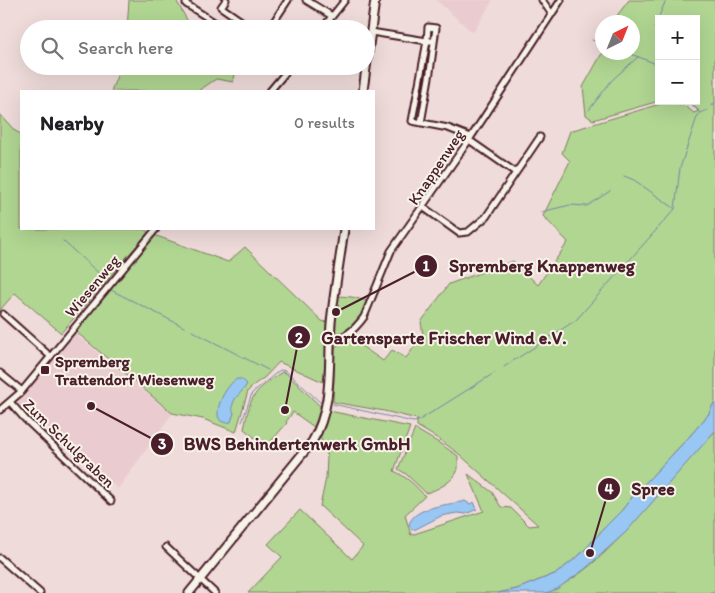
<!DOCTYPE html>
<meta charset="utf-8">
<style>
:root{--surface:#fff;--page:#f2f2f2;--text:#202124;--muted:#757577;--line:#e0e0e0}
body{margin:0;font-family:Itim,sans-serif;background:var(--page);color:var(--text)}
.controls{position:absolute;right:15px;top:15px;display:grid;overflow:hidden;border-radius:0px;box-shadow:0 5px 20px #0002}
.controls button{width:45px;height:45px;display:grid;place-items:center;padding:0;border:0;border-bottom:1px solid var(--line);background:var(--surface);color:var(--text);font:25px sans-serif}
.compass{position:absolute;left:595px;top:15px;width:45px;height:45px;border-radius:50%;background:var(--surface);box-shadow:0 5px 20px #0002;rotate:43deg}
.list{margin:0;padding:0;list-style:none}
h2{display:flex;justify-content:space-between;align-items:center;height:65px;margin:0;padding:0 20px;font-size:21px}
h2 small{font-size:16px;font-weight:400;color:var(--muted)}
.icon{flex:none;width:28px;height:28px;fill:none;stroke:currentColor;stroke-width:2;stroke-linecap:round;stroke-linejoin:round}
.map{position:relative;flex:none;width:715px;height:593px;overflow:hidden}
.search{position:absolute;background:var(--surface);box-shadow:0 5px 20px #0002;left:20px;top:20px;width:355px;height:55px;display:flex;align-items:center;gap:12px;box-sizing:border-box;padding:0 18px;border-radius:28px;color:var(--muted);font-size:19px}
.panel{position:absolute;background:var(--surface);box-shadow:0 5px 20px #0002;left:20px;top:90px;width:355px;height:140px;border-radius:0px}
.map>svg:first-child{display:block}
.built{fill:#eaccd0}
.green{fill:#b0d692;stroke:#7d7a5e}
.water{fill:#98c7f3;stroke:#7984a3}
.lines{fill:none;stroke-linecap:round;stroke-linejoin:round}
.stream{stroke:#7984a3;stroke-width:1}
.street-casing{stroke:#4a1f2b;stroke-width:9}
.secondary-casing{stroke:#4a1f2b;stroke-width:11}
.street{stroke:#f7f3e8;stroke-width:5}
.secondary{stroke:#f7f3e8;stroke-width:7}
.poi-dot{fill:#4a1f2b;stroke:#f7f3e8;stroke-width:2}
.labels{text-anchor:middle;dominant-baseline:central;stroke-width:4;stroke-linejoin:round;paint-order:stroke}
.street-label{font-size:16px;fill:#4a1f2b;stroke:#f7f3e8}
.poi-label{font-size:16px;font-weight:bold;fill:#4a1f2b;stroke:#f7f3e8;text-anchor:start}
.leader{fill:none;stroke:#4a1f2b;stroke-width:2}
.callout-dot{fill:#4a1f2b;stroke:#f7f3e8;stroke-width:2}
.mark-label{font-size:15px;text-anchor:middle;font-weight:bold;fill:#fff}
.callout-label{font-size:18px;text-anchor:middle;font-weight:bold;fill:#4a1f2b;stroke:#f7f3e8;stroke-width:4;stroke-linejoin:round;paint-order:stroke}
</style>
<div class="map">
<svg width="715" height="593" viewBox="0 0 715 593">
<rect width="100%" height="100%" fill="#efdcda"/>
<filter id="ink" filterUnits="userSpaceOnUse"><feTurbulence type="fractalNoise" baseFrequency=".02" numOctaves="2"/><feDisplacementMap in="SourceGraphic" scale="10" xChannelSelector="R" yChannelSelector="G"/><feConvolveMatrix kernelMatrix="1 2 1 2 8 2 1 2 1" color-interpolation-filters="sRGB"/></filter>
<g filter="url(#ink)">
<path class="built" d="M436 0H493L473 33Z
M73 332 172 414 118 489 33 414 26 411 15 401Z"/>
<path class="green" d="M129 0H176L192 29H127Z
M629 0H715V401L708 415 689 437 633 496 622 510 605 527 582 553 557 573 517 589 498 593H248L282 557 268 544 300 510 352 559 363 546 320 506 326 478 327 456 320 437 329 411 410 427 394 471C407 477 416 486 425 496L405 515 411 535 484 511 468 474 492 492 501 507 511 508 529 526 538 525 459 454 440 440 417 426V419L384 411 333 402 335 347 350 338 383 361 392 350 406 358 423 335 421 322 449 284 513 261 538 285 568 242 543 216 570 161 562 153 570 131 670 101 686 107 694 113 699 111 688 101H696V19H659V101L593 120 586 115 583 87 601 55 603 53 632 52V22H612Z
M121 66H235L237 68 233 82 216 79 198 91H111Z
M0 114 15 131 21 134V229H144L149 233 144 237 61 333 15 293 0 310Z
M154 235 228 262 245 247 322 321 329 323 323 382 279 362 265 377 255 384 248 391 236 432 203 419 172 413 75 331Z
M339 296 352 297 367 301 358 323 346 333 334 332Z
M282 372 286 373 322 408 314 427 293 412 286 422 287 423 266 447 244 429C251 394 253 392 282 372Z
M415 429 439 443 458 456C458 460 458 465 458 469 455 481 437 490 426 493L406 474 398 469Z
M715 431V593H546C591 574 627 530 659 494 677 473 696 452 715 431Z"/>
<path class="water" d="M237 379H242L247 384C242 394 228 400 234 413L231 422C206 428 222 387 237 379Z
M715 401V431L626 532 585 569 557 589 546 593H498L517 589 557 573 582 553 605 527 622 510 633 496 689 437 708 415Z
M465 501 470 504 474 502 477 509 466 514 457 513 441 516 416 529 412 530 409 525C413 506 450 505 465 501Z"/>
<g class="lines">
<path class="stream" d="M654 28 666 0
M592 40 602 44
M626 52 659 65
M689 101 700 113
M711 106 715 103
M589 110 612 80 638 57
M624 176 634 180 674 208
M541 212 570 205 587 206 610 191
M63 241 103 277 101 281
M111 290 184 327
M192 331 268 370
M504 367 576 320 675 209 680 168 697 117 700 113 707 110
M333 404 413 422 418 421 496 372
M242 422 252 393 280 370 286 371 321 403"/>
<defs>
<path id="street" d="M186 0V4L225 29
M226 0 221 7 253 29
M306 0 332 16
M542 0 551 13
M269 29 288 0
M322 29 345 0
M371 32 427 41 412 121 448 128 471 137
M270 91 291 66
M421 123 430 72 436 28 428 27 427 41H434
M469 140 515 172
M423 207 459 233 468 232 486 217 540 137
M3 314 50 356
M330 339C345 340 356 328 364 317L391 251 469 140 561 0
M0 373 22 391
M10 402 25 419 111 501
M0 410 22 391 156 229
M166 547 215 593
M0 558 40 593"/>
<path id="secondary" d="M363 91 375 0
M189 593 312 442C334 406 328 364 331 323 334 292 340 260 344 229"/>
</defs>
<use href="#street" class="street-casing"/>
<use href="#secondary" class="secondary-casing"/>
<use href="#street" class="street"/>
<use href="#secondary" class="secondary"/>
</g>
</g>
<rect class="poi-dot" x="40" y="365" width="10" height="10" rx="2.5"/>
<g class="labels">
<g class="street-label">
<text transform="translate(436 167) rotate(-56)">Knappenweg</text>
<text transform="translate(92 286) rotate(-50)">Wiesenweg</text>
<text transform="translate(69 443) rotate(44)">Zum Schulgraben</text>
</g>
<g class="poi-label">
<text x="55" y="361">Spremberg<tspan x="55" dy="18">Trattendorf Wiesenweg</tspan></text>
</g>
</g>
<path class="leader" d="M336 312L426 266M285 410L299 337M91 406L162 444M590 553L609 489"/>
<g class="callout-dot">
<circle cx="336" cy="312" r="5"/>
<circle cx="285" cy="410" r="5"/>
<circle cx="91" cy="406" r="5"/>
<circle cx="590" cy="553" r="5"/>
<circle cx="426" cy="266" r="12"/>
<circle cx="299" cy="337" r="12"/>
<circle cx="162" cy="444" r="12"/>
<circle cx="609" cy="489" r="12"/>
</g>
<g class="mark-label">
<text x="426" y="271">1</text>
<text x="299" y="343">2</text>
<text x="162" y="449">3</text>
<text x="609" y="494">4</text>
</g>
<g class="callout-label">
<text x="542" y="272">Spremberg Knappenweg</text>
<text x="444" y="344">Gartensparte Frischer Wind e.V.</text>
<text x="297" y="450">BWS Behindertenwerk GmbH</text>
<text x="653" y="495">Spree</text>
</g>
</svg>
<div class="controls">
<button>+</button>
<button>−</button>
</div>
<svg class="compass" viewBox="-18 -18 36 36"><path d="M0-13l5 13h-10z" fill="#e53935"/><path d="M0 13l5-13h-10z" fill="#757577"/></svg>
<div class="search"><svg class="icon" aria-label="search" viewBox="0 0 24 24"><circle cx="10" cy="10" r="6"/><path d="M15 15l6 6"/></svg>Search here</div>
<section class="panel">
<h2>Nearby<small>0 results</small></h2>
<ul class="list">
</ul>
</section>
</div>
